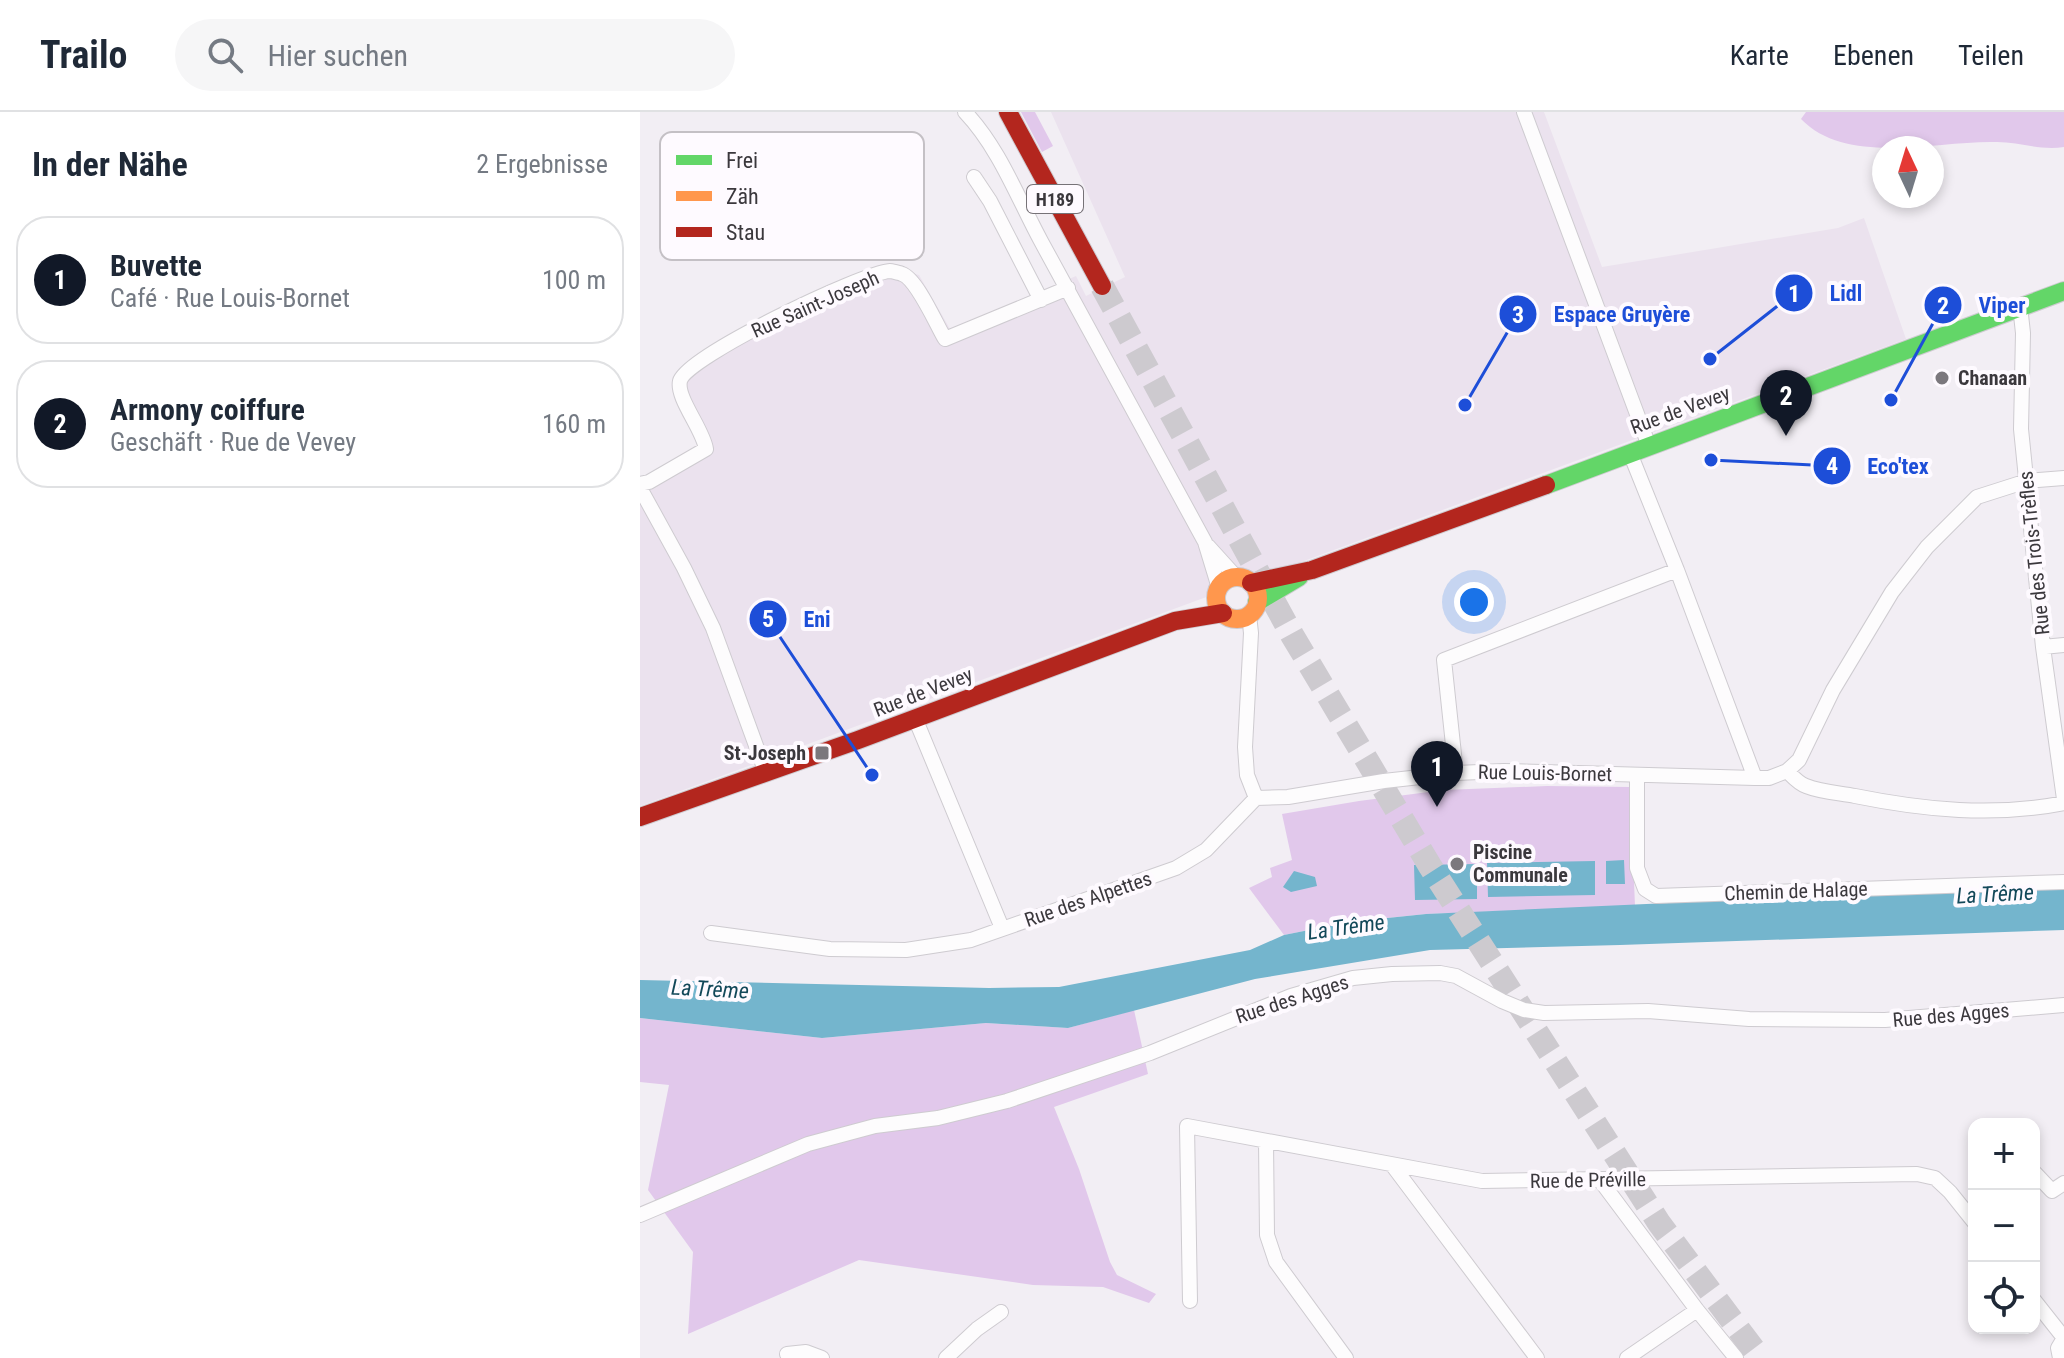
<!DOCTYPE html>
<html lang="de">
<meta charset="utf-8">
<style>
:root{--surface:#fff;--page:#f6f6f7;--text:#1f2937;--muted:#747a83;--line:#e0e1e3;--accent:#111827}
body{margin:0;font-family:"Roboto Condensed",sans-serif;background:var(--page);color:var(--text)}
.controls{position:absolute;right:24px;bottom:24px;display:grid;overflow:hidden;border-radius:16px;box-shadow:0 4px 12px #0003}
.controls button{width:72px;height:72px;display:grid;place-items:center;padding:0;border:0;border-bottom:2px solid var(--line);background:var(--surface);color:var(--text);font:40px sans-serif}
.compass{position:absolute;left:1232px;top:24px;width:72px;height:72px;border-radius:50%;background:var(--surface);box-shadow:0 4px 12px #0003;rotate:356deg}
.you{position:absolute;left:834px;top:490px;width:28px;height:28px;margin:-20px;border:6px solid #fff;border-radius:50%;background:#1a73e8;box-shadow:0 0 0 12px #1a73e833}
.badge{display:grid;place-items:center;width:52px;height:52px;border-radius:50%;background:var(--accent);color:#fff;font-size:26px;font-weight:700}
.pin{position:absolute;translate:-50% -66px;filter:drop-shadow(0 2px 4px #0008)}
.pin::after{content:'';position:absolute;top:42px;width:28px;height:24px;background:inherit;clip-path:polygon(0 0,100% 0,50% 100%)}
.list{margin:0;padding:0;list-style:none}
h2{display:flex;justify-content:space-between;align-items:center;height:104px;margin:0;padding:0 32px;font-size:34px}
h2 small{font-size:26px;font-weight:400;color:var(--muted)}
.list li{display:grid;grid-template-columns:52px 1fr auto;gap:24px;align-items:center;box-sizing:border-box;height:128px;margin:0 16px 16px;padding:0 16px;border:2px solid var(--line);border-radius:32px}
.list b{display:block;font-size:30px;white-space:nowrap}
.list p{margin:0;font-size:26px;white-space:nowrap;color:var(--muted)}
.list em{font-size:26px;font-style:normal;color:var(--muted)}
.icon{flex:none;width:44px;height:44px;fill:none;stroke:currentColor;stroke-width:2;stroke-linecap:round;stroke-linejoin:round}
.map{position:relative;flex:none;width:1424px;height:1246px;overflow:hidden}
header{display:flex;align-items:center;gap:48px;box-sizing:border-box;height:112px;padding:0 40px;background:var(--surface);border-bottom:2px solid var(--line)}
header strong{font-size:38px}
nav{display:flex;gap:44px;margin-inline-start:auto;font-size:28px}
.search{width:560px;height:72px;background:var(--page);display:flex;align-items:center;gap:20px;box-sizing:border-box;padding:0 28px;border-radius:44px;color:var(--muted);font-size:30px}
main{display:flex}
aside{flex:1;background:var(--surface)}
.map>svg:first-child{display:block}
.built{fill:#ebe2ee}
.green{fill:#e1c8eb}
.water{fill:#74b5cd}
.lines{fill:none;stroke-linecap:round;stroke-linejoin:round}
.highway-tunnel{stroke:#cdcacf;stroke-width:24;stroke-dasharray:24 12;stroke-linecap:butt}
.street-casing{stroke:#cecbd0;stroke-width:16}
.fast-casing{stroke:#cecbd0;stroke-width:20}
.slow-casing{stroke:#cecbd0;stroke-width:20}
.jam-casing{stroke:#cecbd0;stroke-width:20}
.street{stroke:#fdfcfd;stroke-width:14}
.fast{stroke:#63d668;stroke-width:18}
.slow{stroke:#ff974d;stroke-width:18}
.jam{stroke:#b3261e;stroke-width:18}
.poi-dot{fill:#7b787d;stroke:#fefaff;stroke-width:3}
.labels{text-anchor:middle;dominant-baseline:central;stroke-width:8;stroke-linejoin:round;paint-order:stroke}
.shield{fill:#fefaff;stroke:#767277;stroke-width:2}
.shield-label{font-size:18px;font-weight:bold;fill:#3b383d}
.street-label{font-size:20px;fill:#3b383d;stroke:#fefaff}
.poi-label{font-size:20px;font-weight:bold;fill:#3b383d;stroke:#fefaff;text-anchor:start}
.water-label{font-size:22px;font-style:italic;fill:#124859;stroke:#fefaff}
.key{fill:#fefaff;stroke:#c4c0c5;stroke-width:2}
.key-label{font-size:22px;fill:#3b383d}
.leader{fill:none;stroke:#1d4ed8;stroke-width:3}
.callout-dot{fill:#1d4ed8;stroke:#fefaff;stroke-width:3}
.mark-label{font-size:24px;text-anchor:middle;font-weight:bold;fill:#fff}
.callout-label{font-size:22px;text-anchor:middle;font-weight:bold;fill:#1d4ed8;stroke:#fefaff;stroke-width:8;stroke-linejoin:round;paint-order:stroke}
</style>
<header>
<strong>Trailo</strong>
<div class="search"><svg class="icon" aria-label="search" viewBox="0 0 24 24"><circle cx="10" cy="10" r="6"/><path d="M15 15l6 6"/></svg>Hier suchen</div>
<nav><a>Karte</a><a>Ebenen</a><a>Teilen</a></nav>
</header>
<main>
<aside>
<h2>In der Nähe<small>2 Ergebnisse</small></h2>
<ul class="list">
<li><span class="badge">1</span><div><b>Buvette</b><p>Café · Rue Louis-Bornet</p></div><em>100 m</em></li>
<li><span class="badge">2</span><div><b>Armony coiffure</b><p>Geschäft · Rue de Vevey</p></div><em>160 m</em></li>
</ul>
</aside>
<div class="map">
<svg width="1424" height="1246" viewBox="0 0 1424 1246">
<rect width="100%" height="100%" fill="#f2eef4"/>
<path class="built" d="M411 0H904L962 155 1198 116 1224 106 1266 227 0 694V367L56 336 60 329 37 268 183 178 271 161 279 163 310 217 436 164 446 184 485 165Z"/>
<path class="green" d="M381 0H395L413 34 402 40Z
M1166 0H1424V35C1401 39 1379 30 1357 30 1298 28 1207 55 1161 7Z
M907 674 990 675 995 794 786 802 709 810 644 823 609 776 632 765 630 756 652 748 642 702 719 689 804 678Z
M494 898 508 962 414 995 439 1057 470 1150 477 1163 516 1182 509 1191 463 1175 393 1173 219 1148 48 1222 53 1140 8 1078 29 973 0 970V906L182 926 346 911 428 916Z"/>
<path class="water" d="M984 748 985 772H966V749Z
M955 749V783L848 785 847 751Z
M837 752V787L775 788 774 753Z
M654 759 675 765 677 774 651 780 643 775Z
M1424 776V818L980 833 790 838 615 867 428 916 346 911 182 926 0 906V868L349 876 419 875 610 838 644 823 709 810 786 802 1165 785Z"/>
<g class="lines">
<path class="highway-tunnel" d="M462 174 652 523 790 754 1019 1111 1120 1246"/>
<defs>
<path id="street" d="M325 0C360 37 378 87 402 131 456 231 511 330 565 430L579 476
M884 0 1009 334
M334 65 350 89 401 188
M1380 194 1383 221 1381 317 1403 535 1424 687
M990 341 1037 458 1115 666
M0 372 9 370 66 337C63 317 36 286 40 269 46 245 221 161 250 159 251 159 260 161 262 162 277 167 296 212 305 227L428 176
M0 376 44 456 73 516 126 661
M568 434 597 466
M1403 535 1424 533
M275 606 362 816
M1147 659C1152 664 1159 672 1166 674 1181 680 1199 681 1215 684 1284 698 1354 705 1424 691
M816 661 804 548 1037 458
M997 663V756L1005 777 1016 784 1424 770
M616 686 648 685 744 669 816 661 864 659 1115 666H1129L1147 659 1159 648 1193 578 1252 480 1287 435 1337 385 1387 369 1424 366
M71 821 190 837 266 838 331 828 536 756 566 738 616 686 607 663 605 635 611 521 609 503
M626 1029 627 1123 636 1150 706 1246
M753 1054 897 1246
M1394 1060 1412 1079 1424 1071
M960 1068 1057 1198 1096 1246
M0 1103 168 1032 235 1014 298 1006 367 989 510 941 651 884 713 866 752 862 800 861 816 864 862 889 884 898 904 901 1008 899 1109 907 1245 908 1424 893
M1394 1188 1424 1226
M550 1189 547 1014 842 1069 1277 1062 1295 1066 1310 1080 1334 1110
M147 1242 166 1240 182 1246
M306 1246 337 1217 361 1200
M987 1246 1057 1198
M1420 1246 1418 1236 1424 1226"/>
<path id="fast" d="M906 373 1424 179
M617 490 659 465"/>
<path id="slow" d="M576 486a21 21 0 1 1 42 0a21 21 0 1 1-42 0Z"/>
<path id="jam" d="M368 0 462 174
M611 471 672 458 906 373
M0 705 218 628 535 509 583 501"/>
</defs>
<use href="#street" class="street-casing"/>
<use href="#fast" class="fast-casing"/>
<use href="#slow" class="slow-casing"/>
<use href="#jam" class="jam-casing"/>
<use href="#street" class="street"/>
<use href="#fast" class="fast"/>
<use href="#slow" class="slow"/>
<use href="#jam" class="jam"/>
</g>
<g class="poi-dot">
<circle cx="1302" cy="266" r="8"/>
<rect x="174" y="633" width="16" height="16" rx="4"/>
<circle cx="817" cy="752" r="8"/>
</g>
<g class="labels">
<rect class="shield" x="387" y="73" width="56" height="28" rx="6"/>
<g class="shield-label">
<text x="415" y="87">H189</text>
</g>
<g class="street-label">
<text transform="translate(175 192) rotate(-24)">Rue Saint-Joseph</text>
<text transform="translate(1040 298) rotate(-20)">Rue de Vevey</text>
<text transform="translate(1394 441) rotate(-96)">Rue des Trois-Trèfles</text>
<text transform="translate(283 580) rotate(-21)">Rue de Vevey</text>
<text transform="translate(905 661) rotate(1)">Rue Louis-Bornet</text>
<text transform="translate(1156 779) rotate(-2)">Chemin de Halage</text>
<text transform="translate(448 787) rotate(-19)">Rue des Alpettes</text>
<text transform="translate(652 887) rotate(-18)">Rue des Agges</text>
<text transform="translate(1311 903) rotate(-5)">Rue des Agges</text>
<text transform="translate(948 1068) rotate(-1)">Rue de Préville</text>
</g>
<g class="poi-label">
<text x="1318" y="266">Chanaan</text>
<text x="166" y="641" text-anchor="end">St-Joseph</text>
<text x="833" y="740">Piscine<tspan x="833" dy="23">Communale</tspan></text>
</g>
<g class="water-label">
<text transform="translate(1355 782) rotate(-3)">La Trême</text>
<text transform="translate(706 815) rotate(-8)">La Trême</text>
<text transform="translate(70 877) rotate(3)">La Trême</text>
</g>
</g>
<rect x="20" y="20" width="264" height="128" rx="12" class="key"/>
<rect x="36" y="43" width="36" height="10" fill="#63d668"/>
<rect x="36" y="79" width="36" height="10" fill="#ff974d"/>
<rect x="36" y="115" width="36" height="10" fill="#b3261e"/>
<g class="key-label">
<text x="86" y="56">Frei</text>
<text x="86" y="92">Zäh</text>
<text x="86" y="128">Stau</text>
</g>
<path class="leader" d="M1070 247L1154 181M1251 288L1303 193M825 293L878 202M1071 348L1192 354M232 663L128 507"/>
<g class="callout-dot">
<circle cx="1070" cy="247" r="8"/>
<circle cx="1251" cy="288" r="8"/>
<circle cx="825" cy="293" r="8"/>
<circle cx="1071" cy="348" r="8"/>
<circle cx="232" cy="663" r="8"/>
<circle cx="1154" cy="181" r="20"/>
<circle cx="1303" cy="193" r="20"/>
<circle cx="878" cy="202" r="20"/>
<circle cx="1192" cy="354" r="20"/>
<circle cx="128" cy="507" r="20"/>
</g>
<g class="mark-label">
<text x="1154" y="190">1</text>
<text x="1303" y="202">2</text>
<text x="878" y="211">3</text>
<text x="1192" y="362">4</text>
<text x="128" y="515">5</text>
</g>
<g class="callout-label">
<text x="1206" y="189">Lidl</text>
<text x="1362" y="201">Viper</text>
<text x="982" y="210">Espace Gruyère</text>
<text x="1258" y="362">Eco'tex</text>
<text x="177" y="515">Eni</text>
</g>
</svg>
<div class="controls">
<button>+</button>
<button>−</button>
<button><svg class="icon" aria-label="locate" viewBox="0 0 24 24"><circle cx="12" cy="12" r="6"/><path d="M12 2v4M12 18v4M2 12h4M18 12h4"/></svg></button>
</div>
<svg class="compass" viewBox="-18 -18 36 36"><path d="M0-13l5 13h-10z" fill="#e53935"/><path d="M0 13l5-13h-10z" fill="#747a83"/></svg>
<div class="you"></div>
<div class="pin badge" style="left:797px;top:695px">1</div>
<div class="pin badge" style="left:1146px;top:324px">2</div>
</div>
</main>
